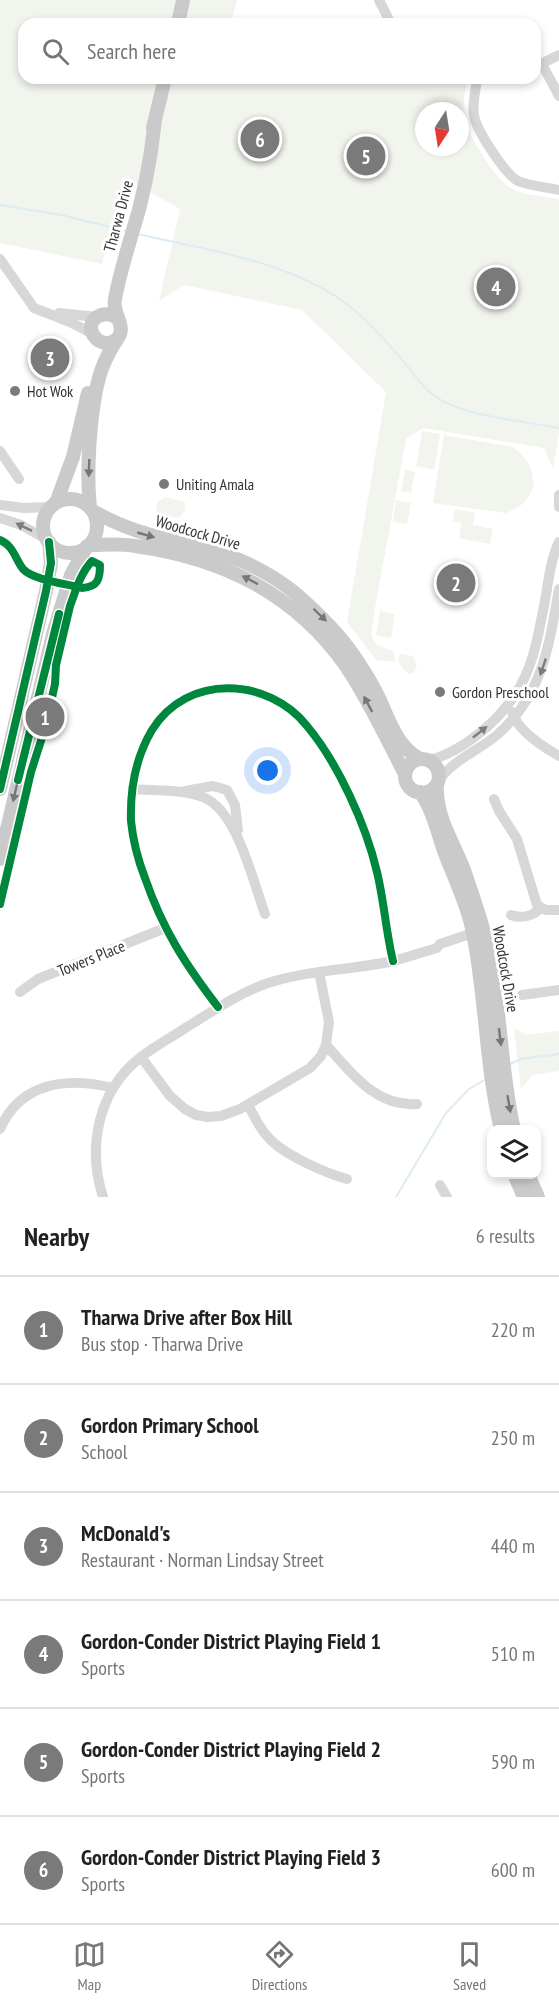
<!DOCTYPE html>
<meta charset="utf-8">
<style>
:root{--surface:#fff;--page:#f6f6f6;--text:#202124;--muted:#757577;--line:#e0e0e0;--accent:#7a7a7a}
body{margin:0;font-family:"PT Sans Narrow",sans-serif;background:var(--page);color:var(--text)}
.controls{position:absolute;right:18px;bottom:18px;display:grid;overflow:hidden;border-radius:12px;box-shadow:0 3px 9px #0003}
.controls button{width:54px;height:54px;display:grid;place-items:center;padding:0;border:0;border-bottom:2px solid var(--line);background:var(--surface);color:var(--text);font:30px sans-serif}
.compass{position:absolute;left:415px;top:102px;width:54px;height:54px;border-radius:50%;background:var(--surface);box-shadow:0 3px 9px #0003;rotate:192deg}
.you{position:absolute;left:268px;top:771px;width:21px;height:21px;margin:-15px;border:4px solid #fff;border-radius:50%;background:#1a73e8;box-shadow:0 0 0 9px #1a73e833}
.badge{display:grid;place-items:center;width:39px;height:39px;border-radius:50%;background:var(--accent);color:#fff;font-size:20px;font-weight:700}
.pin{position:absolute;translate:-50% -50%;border:3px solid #fff;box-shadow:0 2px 6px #0006}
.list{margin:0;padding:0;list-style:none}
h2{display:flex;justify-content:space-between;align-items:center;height:78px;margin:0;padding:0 24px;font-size:26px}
h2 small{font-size:20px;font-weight:400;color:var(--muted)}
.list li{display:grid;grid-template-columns:39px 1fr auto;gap:18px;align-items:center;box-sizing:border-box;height:108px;padding:0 24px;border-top:2px solid var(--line)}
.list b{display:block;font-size:22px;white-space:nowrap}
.list p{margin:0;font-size:20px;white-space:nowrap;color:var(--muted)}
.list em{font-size:20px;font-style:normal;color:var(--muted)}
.icon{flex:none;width:33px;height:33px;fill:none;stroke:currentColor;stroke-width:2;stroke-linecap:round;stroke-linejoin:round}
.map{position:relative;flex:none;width:559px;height:1197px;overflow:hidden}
.search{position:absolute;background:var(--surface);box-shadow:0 3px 9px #0003;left:18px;right:18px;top:18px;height:66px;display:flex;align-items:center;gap:15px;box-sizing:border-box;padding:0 21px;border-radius:18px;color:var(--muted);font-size:22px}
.sheet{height:726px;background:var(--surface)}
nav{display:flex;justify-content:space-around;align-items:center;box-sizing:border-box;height:84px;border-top:2px solid var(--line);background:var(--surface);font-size:16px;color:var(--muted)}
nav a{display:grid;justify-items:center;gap:3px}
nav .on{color:var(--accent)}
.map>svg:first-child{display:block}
.green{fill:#f1f5ed;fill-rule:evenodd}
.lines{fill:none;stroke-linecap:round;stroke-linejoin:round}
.stream{stroke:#ddebf3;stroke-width:2}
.minor{stroke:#d7d7d7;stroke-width:10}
.major{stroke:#cacaca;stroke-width:14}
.cycleway-casing{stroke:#fff;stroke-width:11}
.cycleway{stroke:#00873e;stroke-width:8}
.oneway{fill:#777}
.oneway2{fill:#7d7d7d}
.poi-dot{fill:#7a7a7a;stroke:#fff;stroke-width:2}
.labels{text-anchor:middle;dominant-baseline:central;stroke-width:6;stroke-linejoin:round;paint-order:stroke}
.street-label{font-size:16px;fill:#333;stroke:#fff}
.poi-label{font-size:16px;fill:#333;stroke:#fff;text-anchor:start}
</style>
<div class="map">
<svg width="559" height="1197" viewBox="0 0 559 1197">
<rect width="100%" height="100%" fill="#fff"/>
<path class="green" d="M0 0H237L231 24H24V78H465L467 80C465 92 462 105 464 117 467 134 495 178 509 187 523 196 543 196 559 199V433L553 469 544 448 423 428 406 439 375 608 371 636 377 645 393 651 396 662 376 660 347 622 386 392 302 310 184 285 159 301 180 209 123 177 102 264 0 243ZM424 111H460V147H424Z
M422 431 440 434 434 470 416 466Z
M444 435 513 447C541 467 541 501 506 513L433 503Z
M405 470 415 472 411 493 401 491Z
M165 497 185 502V510L180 517 175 518 168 515H156L157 502Z
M396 500 411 503 407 524 393 522Z
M455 509 475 513 473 525 493 529 490 544 459 538 461 523 453 521Z
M380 611 395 614 391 638 376 635Z
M400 654 413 656 417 666 412 674C405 674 402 667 398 661Z
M514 1028 526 1035 559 1031V1071L532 1075 521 1089Z"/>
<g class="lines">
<path class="stream" d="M0 205 61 215 126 231
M138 234C206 250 277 259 337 297 365 316 386 341 408 367 417 378 424 389 436 397 465 417 524 421 559 428
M508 1065 521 1059 559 1054
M396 1197 446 1113 469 1089 486 1079"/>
<path class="minor" d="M379 0 391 24
M542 64 559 96
M535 67 559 55
M477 78C476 90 472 103 474 115 476 130 505 174 518 181 530 186 546 187 559 190
M0 259 34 308 70 322 93 334
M59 313 97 317
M0 451 19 479
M559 495V507
M0 505 24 508 50 507
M0 518 21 525 46 539
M512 712C518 731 542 746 559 756
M429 760C448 756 466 744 481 732 530 692 535 653 546 595 549 577 551 559 559 542
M439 780C453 760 478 751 497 735 543 695 549 645 559 589
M132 789C155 791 184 789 205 798 238 813 253 882 265 914
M185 791 213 786 227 790 235 805 238 830
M494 799 499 811 517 839 537 905 546 910H559
M511 915C521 919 534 916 540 908
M20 992 38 979 165 928
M522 995 559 990
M218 1007C185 964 163 930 145 878 138 860 133 841 131 821 130 790 136 757 152 730 187 673 268 677 307 726 338 763 366 825 377 872 384 901 386 932 393 961
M326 1045C352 1073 375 1107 417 1104
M141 1057 170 1096 185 1109 196 1115 208 1117 221 1116 240 1109 310 1068 321 1056 326 1045 329 1022 319 972
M248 1105C254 1115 259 1128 268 1137 282 1154 325 1173 347 1179
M0 1129C21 1081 69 1077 113 1088
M440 1185 447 1197
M103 1197C87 1147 98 1090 141 1057 155 1046 172 1037 187 1027 213 1011 239 993 268 983 308 970 352 970 393 961 408 957 423 952 437 948L440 944 479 931"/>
<path class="major" d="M178 24 183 0
M153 128 165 78
M118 319C105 307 83 320 94 336 101 346 116 345 120 334 124 323 112 312 115 299 119 277 125 258 131 237 143 200 151 159 155 120
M43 526a27 27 0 1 1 54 0a27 27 0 1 1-54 0Z
M56 503 73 457 88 393
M90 507C86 472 90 405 101 371 105 360 111 348 118 338
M93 511C133 534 162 537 205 548 237 557 269 572 295 593 317 612 338 632 354 656 363 669 371 682 378 696 389 719 396 746 420 759
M89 545C105 545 120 543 135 546 222 558 294 593 346 666 369 700 386 738 405 774
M405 776a17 17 0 1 1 34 0a17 17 0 1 1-34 0Z
M437 784C435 816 453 841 464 870 474 899 484 928 490 958 501 1014 501 1073 514 1130
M0 789 46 591 51 563 49 542
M420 792C433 810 437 831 444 851 455 880 469 908 474 938 486 1001 486 1067 501 1130
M0 859 53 634 71 575 87 546
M514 1174 524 1197
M528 1174 538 1197"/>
<defs>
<path id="cycleway" d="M0 540C14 546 15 559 23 569 33 580 67 584 82 588 98 587 100 579 100 565L92 561C80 574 76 590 70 606L56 665 55 684 46 725 31 772 0 904
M18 780 59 614
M0 789 46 591 51 563 49 542
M218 1007C185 964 163 930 145 878 138 860 133 841 131 821 130 790 136 757 152 730 187 673 268 677 307 726 338 763 366 825 377 872 384 901 386 932 393 961"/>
</defs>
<use href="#cycleway" class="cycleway-casing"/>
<use href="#cycleway" class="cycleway"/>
</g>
<defs><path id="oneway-solid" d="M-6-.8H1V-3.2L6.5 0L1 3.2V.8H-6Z" transform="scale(1.5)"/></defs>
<g class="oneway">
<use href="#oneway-solid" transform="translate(89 468) rotate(92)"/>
<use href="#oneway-solid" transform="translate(146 535) rotate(16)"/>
<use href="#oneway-solid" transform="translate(250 580) rotate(-152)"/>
<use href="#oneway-solid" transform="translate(320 615) rotate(44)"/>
<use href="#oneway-solid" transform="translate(368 704) rotate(-118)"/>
<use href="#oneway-solid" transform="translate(15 793) rotate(103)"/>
<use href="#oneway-solid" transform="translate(500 1037) rotate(83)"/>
<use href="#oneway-solid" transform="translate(509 1104) rotate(80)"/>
</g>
<g class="oneway2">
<use href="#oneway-solid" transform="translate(24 527) rotate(-154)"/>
<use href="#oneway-solid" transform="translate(543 667) rotate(109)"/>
<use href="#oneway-solid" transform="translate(480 732) rotate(-38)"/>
</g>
<g class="poi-dot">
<circle cx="15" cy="391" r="6"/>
<circle cx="164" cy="484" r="6"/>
<circle cx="440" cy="692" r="6"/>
</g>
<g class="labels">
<g class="street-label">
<text transform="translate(118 216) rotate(-75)">Tharwa Drive</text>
<text transform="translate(198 532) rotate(16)">Woodcock Drive</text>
<text transform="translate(91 958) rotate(-22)">Towers Place</text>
<text transform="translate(506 969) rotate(80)">Woodcock Drive</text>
</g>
<g class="poi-label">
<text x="27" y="391">Hot Wok</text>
<text x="176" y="484">Uniting Amala</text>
<text x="452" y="692">Gordon Preschool</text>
</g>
</g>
</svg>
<div class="controls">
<button><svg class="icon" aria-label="layers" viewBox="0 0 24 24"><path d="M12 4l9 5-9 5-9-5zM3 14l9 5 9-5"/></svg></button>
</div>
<svg class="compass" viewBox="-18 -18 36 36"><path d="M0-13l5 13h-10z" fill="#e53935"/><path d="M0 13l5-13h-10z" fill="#757577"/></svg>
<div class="you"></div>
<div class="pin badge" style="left:45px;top:717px">1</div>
<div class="pin badge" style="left:456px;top:583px">2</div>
<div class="pin badge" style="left:50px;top:358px">3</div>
<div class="pin badge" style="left:496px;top:287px">4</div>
<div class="pin badge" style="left:366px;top:156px">5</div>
<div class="pin badge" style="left:260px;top:139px">6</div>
<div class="search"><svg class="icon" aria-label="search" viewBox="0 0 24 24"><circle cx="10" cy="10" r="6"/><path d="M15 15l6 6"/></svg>Search here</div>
</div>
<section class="sheet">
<h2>Nearby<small>6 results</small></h2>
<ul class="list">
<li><span class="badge">1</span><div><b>Tharwa Drive after Box Hill</b><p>Bus stop · Tharwa Drive</p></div><em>220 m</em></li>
<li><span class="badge">2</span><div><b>Gordon Primary School</b><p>School</p></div><em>250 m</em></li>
<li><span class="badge">3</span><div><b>McDonald's</b><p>Restaurant · Norman Lindsay Street</p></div><em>440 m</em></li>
<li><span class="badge">4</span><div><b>Gordon-Conder District Playing Field 1</b><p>Sports</p></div><em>510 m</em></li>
<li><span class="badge">5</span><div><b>Gordon-Conder District Playing Field 2</b><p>Sports</p></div><em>590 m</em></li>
<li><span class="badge">6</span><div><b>Gordon-Conder District Playing Field 3</b><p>Sports</p></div><em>600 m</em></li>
</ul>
</section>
<nav>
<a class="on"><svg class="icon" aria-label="map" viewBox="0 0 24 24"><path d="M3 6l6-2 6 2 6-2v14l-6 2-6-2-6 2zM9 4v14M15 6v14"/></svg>Map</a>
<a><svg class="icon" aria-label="directions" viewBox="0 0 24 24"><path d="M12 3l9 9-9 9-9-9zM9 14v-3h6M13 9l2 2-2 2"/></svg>Directions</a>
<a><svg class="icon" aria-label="saved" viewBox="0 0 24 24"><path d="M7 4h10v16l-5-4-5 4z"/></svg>Saved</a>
</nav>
